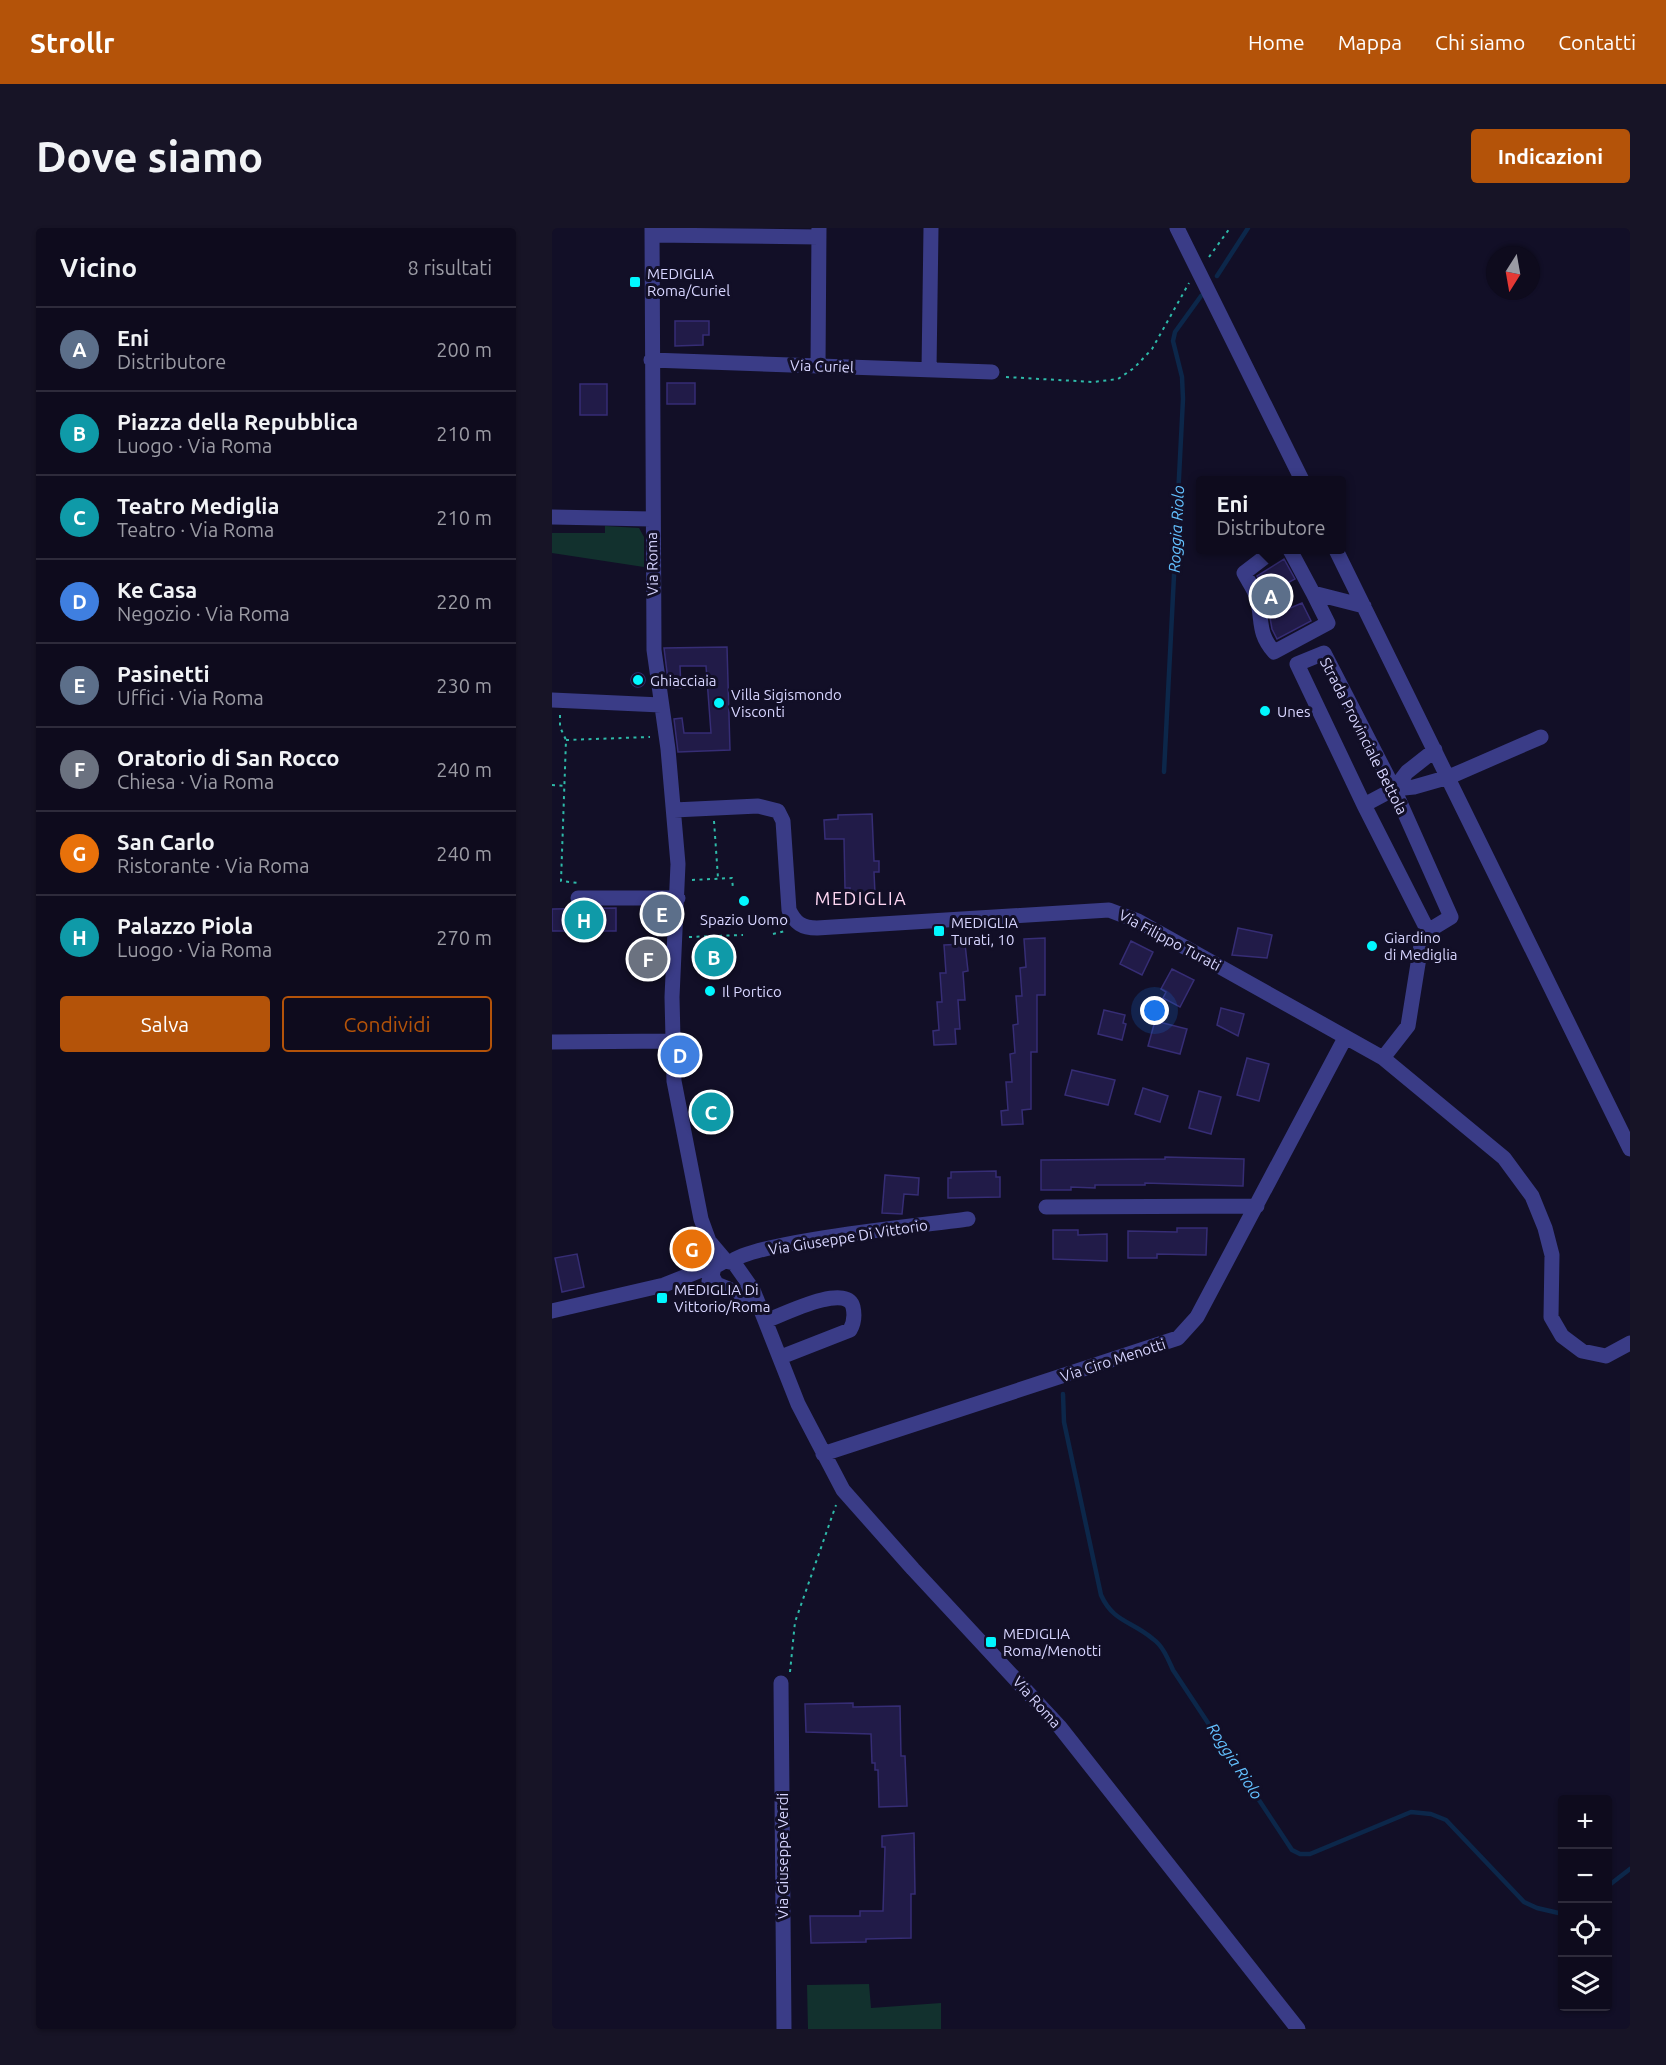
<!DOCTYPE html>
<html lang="it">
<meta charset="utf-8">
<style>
:root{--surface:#0e0b1d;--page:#171426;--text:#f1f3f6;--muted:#9b9ba4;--line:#2e2b3b;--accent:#b45309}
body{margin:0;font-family:Ubuntu,sans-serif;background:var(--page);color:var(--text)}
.controls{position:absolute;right:18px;bottom:18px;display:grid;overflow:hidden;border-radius:6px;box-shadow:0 2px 4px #0004}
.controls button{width:54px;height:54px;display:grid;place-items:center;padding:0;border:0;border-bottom:2px solid var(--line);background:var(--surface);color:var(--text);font:30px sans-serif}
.compass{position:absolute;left:934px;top:18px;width:54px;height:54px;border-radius:50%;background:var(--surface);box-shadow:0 2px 4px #0004;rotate:191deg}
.you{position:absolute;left:603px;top:783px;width:21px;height:21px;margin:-15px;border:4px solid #fff;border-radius:50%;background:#1a73e8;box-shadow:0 0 0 9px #1a73e833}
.badge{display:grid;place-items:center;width:39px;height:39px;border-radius:50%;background:var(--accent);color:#fff;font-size:20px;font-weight:700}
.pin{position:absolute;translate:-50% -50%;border:3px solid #fff;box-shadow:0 2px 6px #0006}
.popup{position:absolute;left:644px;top:248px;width:150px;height:78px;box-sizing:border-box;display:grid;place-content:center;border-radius:6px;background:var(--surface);filter:drop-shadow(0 2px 4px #0005);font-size:20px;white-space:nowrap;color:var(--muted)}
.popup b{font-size:22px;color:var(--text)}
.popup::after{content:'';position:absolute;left:50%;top:100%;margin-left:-12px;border:12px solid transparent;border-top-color:var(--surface)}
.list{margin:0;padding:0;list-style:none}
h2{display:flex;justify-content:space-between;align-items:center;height:78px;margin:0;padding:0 24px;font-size:26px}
h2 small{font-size:20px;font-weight:400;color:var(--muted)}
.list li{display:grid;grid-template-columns:39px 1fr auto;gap:18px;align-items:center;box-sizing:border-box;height:84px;padding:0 24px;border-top:2px solid var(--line)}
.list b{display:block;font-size:22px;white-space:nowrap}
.list p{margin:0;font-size:20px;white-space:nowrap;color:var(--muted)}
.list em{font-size:20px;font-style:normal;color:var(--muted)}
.actions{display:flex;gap:12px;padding:18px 24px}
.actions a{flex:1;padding:14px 0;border:2px solid var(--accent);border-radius:6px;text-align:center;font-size:21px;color:var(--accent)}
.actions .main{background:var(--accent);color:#fff}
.icon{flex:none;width:33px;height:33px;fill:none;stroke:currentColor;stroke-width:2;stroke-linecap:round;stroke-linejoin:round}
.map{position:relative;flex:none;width:1078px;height:1801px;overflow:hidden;border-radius:6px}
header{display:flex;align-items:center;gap:36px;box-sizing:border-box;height:84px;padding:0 30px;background:var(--accent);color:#fff}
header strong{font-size:28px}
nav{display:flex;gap:33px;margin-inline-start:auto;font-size:21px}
.intro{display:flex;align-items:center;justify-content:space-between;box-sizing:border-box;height:144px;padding:0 36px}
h1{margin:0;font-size:42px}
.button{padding:15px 27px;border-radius:6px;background:var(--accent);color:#fff;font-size:21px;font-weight:700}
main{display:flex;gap:36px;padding:0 36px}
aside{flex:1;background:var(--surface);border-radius:6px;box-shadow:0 2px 4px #0004}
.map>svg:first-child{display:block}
.green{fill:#12312e}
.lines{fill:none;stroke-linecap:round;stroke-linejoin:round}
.stream{stroke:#0c274a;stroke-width:4.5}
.building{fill:#211b48;stroke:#362d75;stroke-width:1.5}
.path{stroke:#2ebaa9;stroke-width:2;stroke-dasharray:3 4.5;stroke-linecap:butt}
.minor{stroke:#3a3c87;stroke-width:15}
.poi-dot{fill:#01f7ff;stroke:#120f27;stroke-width:2}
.labels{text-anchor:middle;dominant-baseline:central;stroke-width:6;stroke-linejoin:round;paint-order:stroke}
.poi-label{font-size:15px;fill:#d7d5ff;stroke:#120f27;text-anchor:start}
.street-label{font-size:15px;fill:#d7d5ff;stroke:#120f27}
.water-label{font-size:16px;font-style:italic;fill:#63c1ff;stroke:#120f27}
.quarter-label{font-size:18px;letter-spacing:1.5px;fill:#ffd7f3;stroke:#120f27}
</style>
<header>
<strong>Strollr</strong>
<nav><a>Home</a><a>Mappa</a><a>Chi siamo</a><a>Contatti</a></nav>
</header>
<div class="intro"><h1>Dove siamo</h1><a class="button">Indicazioni</a></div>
<main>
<aside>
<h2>Vicino<small>8 risultati</small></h2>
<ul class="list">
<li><span class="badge" style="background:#5c6f8a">A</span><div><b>Eni</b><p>Distributore</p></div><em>200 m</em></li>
<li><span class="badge" style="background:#0f9aa8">B</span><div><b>Piazza della Repubblica</b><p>Luogo · Via Roma</p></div><em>210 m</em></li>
<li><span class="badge" style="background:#0f9aa8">C</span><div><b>Teatro Mediglia</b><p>Teatro · Via Roma</p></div><em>210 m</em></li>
<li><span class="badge" style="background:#3f7fe0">D</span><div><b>Ke Casa</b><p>Negozio · Via Roma</p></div><em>220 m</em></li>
<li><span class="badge" style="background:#5c6f8a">E</span><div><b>Pasinetti</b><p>Uffici · Via Roma</p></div><em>230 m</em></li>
<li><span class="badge" style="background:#6b7280">F</span><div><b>Oratorio di San Rocco</b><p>Chiesa · Via Roma</p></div><em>240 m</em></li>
<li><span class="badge" style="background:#e8710a">G</span><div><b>San Carlo</b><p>Ristorante · Via Roma</p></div><em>240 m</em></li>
<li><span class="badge" style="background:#0f9aa8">H</span><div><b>Palazzo Piola</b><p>Luogo · Via Roma</p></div><em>270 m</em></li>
</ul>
<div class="actions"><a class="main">Salva</a><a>Condividi</a></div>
</aside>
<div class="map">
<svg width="1078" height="1801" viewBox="0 0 1078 1801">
<rect width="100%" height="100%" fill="#120f27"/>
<path class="green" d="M53 298 87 300 92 309V339L0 325V305H53Z
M317 1756 319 1780 389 1775V1801H256L255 1757Z"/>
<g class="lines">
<path class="stream" d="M665 48 696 0
M612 544 631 171 630 149 621 113 623 104 649 68
M511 1166 512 1194 549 1367C561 1394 580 1393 601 1411 611 1418 616 1431 621 1442L740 1622 748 1626H758L859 1584 879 1586 894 1592 972 1674 985 1680 1011 1686
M1056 1658 1078 1641"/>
</g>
<path class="building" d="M123 93H157V107H151V117L123 118Z
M115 155H143V176H115Z
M28 156H55V187H28Z
M732 331 743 351 726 360 736 381 750 375 759 393 725 411 720 401 714 367 705 348Z
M175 419 178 522 126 524 122 491 130 490 132 505H159L154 438H128L129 460H117L112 420Z
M79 452a7 7 0 1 1 14 0a7 7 0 1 1-14 0Z
M320 586 322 633H327V644H322L323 666 298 667V660H293L292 611H273L272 592 286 591V587Z
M64 680V703H0V681Z
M686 700 720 707 715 730 680 727Z
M493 710V767H485V824H479V881L470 882 471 896 450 897 449 883 456 882 454 854H460L458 826 463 825 461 797 466 796 464 768H470L468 740 474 739 472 711Z
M579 713 601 724 590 747 568 736Z
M413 716 416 743 411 744 413 772H406L408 801H403L404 816 382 817 381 803 387 802 385 774H390L388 745H394L392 717Z
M84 724 109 726 108 738 83 736Z
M620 741 642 752 628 779 611 770 614 764 609 761Z
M669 780 692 786 686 808 665 797Z
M552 782 573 787 571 795 574 796 570 812 546 806Z
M603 793 635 801 628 826 596 818Z
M695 830 717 836 707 873 685 867Z
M520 842 563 852 556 877 513 867Z
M591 860 616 868 608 894 583 886Z
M647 863 669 869 659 906 637 900Z
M613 929 692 931 691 958 593 955V957H543V960L519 959V962H489V932L613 931Z
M444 943V949H448V969L396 970V950H399V944Z
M333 947 367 950 366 967 352 966 350 986 330 985Z
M625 1000H655L654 1027 605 1026V1030H576V1003L625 1004Z
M501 1002H526V1007L555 1006V1033L501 1031Z
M25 1026 32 1059 10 1064 3 1030Z
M301 1475V1479L348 1478 349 1528H353L355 1578 327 1579 326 1542H323V1535H320L319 1506 254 1504 253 1476Z
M362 1605 363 1666H359V1710L314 1711V1714L259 1715 258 1688H308V1683H331L333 1619H330V1608Z"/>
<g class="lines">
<path class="path" d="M657 29 678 0
M454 149 541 154 566 151 582 140 600 121 637 55
M8 487V499L14 512 9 653 27 655
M14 512 98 509
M0 557 14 558
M162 593 166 650
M140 652 180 650 181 661
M221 706 233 703
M137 709 191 707
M238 1444 243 1394 284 1277"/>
<path class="minor" d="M100 0 102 422 116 521 126 636 120 769 122 853 149 991 157 1013 174 1033
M625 0 750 252
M100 7 267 9
M99 132 440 144
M266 138 267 0
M377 142 379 0
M0 289 99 291
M722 322 692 345C696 353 703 362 705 370 711 393 705 404 722 424L776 395 761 365
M738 322 761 365 812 378
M784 322 1078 921
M0 472 109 477
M842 561 855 544 883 522
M812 577 842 561 862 559 897 549 989 509
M122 582 206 578 226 583 231 593 237 682C243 695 250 700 265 700L557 682 586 693 831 830 952 930 980 968 993 1000 1000 1027 999 1089 1010 1108 1030 1123 1054 1128 1078 1115
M26 670H126
M0 814 120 813
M831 830 856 798 869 717 876 703 899 689 842 561 772 425 745 436 812 577 876 703
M494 979 705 978
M179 1034C203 1013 374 997 416 991
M157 1053 191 1067 207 1079
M165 1057 160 1048 162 1039 173 1033 182 1035 201 1062 246 1176 291 1262 361 1341 507 1498 746 1801
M0 1083 112 1057 167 1035
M214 1093C230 1087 295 1054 301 1079 303 1088 302 1095 298 1102L229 1129
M271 1226 626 1110 645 1089 793 810
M229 1455 232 1801"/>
</g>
<g class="poi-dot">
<rect x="77" y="48" width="12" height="12" rx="3"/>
<circle cx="86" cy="452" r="6"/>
<circle cx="167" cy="475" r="6"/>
<circle cx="713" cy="483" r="6"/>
<circle cx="192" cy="673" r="6"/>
<rect x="381" y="697" width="12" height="12" rx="3"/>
<circle cx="820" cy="718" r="6"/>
<circle cx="158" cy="763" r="6"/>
<rect x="104" y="1064" width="12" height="12" rx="3"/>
<rect x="433" y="1408" width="12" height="12" rx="3"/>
</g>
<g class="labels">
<g class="poi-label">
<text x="95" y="45">MEDIGLIA<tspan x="95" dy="17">Roma/Curiel</tspan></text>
<text x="98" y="452">Ghiacciaia</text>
<text x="179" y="466">Villa Sigismondo<tspan x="179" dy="17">Visconti</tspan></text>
<text x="725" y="483">Unes</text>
<text x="192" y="691" text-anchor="middle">Spazio Uomo</text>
<text x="399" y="694">MEDIGLIA<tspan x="399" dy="17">Turati, 10</tspan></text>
<text x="832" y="709">Giardino<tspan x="832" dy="17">di Mediglia</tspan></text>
<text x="170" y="763">Il Portico</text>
<text x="122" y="1061">MEDIGLIA Di<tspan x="122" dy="17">Vittorio/Roma</tspan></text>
<text x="451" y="1405">MEDIGLIA<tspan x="451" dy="17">Roma/Menotti</tspan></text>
</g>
<g class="street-label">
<text transform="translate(270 138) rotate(2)">Via Curiel</text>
<text transform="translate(100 336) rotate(-91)">Via Roma</text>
<text transform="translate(812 508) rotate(63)">Strada Provinciale Bettola</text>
<text transform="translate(618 712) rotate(28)">Via Filippo Turati</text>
<text transform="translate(296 1009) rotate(-9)">Via Giuseppe Di Vittorio</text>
<text transform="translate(561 1132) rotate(-18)">Via Ciro Menotti</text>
<text transform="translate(485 1474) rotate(48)">Via Roma</text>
<text transform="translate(230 1628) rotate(-90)">Via Giuseppe Verdi</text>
</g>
<g class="water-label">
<text transform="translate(624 301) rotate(-87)">Roggia Riolo</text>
<text transform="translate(683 1533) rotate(57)">Roggia Riolo</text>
</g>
<g class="quarter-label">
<text x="309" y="670">MEDIGLIA</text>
</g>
</g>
</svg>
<div class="controls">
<button>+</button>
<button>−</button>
<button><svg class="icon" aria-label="locate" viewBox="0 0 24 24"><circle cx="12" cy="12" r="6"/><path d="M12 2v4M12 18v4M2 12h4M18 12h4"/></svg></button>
<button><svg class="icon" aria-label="layers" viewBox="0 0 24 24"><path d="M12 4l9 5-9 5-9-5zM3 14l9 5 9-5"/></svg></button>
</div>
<svg class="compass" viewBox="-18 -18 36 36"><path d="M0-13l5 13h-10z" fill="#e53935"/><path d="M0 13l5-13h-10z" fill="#9b9ba4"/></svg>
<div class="you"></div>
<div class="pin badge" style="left:719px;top:368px;background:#5c6f8a">A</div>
<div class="popup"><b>Eni</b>Distributore</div>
<div class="pin badge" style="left:162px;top:729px;background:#0f9aa8">B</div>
<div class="pin badge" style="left:159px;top:884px;background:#0f9aa8">C</div>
<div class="pin badge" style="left:128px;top:827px;background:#3f7fe0">D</div>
<div class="pin badge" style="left:110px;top:686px;background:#5c6f8a">E</div>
<div class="pin badge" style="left:96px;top:731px;background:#6b7280">F</div>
<div class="pin badge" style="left:140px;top:1021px;background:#e8710a">G</div>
<div class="pin badge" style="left:32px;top:692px;background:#0f9aa8">H</div>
</div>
</main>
